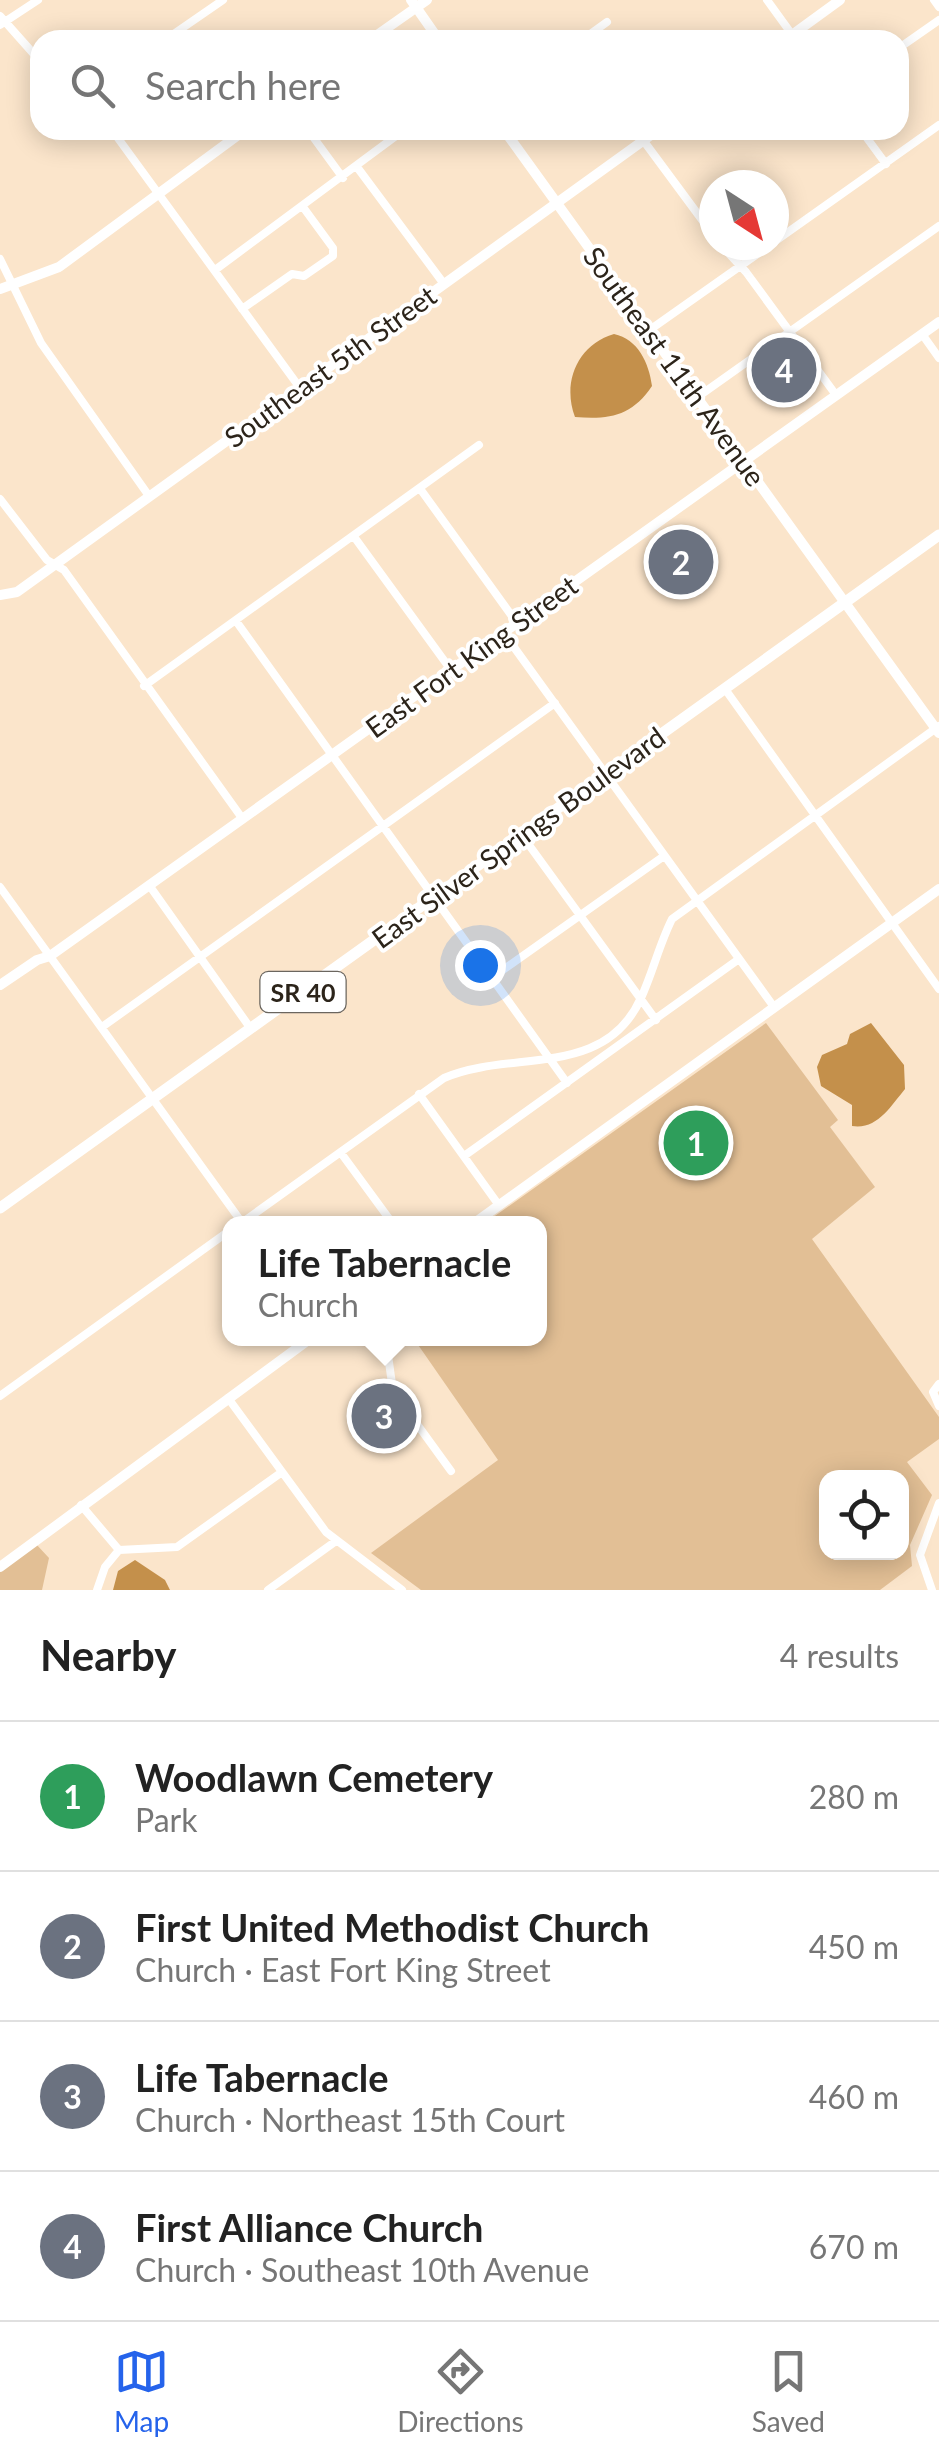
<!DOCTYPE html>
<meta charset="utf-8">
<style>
:root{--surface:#fff;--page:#f2f2f2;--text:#222;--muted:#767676;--line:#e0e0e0;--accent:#2563eb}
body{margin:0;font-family:Lato,sans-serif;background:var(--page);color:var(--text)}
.controls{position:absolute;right:30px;bottom:30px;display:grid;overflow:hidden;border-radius:20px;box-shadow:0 5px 25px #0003}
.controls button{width:90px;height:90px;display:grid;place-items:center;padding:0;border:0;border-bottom:2px solid var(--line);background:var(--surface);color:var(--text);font:50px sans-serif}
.compass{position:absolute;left:699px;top:170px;width:90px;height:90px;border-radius:50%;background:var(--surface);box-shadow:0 5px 25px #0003;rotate:144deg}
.you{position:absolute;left:480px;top:965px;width:35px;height:35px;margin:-25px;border:8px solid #fff;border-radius:50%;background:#1a73e8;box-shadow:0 0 0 15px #1a73e833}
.badge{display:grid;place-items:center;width:65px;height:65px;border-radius:50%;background:var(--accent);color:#fff;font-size:32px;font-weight:700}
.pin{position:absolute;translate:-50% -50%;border:5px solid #fff;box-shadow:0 2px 10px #0006}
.popup{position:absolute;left:222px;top:1216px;width:325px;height:130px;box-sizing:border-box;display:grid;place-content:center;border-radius:20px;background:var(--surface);filter:drop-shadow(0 2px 8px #0005);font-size:32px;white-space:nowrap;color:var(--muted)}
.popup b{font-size:38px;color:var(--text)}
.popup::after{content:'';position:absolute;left:50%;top:100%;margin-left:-20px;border:20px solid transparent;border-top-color:var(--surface)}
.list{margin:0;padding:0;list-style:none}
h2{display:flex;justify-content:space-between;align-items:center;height:130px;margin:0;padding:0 40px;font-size:42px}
h2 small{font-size:32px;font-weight:400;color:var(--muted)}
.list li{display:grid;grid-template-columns:65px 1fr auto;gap:30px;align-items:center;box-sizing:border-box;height:150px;padding:0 40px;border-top:2px solid var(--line)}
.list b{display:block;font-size:38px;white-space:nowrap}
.list p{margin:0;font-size:32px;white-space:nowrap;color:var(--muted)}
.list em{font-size:32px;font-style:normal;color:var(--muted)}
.icon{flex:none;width:55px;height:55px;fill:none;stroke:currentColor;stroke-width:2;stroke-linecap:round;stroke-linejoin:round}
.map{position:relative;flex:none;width:939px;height:1590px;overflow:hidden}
.search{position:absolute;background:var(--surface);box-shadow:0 5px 25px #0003;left:30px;right:30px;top:30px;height:110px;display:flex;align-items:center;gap:25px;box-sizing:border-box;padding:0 35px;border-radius:30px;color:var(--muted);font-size:38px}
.sheet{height:730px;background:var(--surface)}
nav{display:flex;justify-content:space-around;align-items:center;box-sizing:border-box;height:140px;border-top:2px solid var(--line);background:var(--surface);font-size:28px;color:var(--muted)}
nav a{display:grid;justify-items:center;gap:5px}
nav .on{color:var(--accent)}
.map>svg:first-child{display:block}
.green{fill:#e2bf95;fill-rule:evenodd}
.water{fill:#c4904b}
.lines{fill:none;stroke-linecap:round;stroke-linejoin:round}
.street{stroke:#fff;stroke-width:8}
.secondary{stroke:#fff;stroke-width:10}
.primary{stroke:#fff;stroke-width:11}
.labels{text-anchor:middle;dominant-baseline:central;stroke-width:8;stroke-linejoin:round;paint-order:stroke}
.shield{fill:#fff;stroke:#6b665f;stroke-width:2.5}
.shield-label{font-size:25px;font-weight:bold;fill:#2c241a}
.street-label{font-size:28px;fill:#2c241a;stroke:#fff}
</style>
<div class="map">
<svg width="939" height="1590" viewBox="0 0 939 1590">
<rect width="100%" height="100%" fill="#fbe5cb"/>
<path class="green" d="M766 1023 838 1120 830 1127 875 1187 812 1239 939 1417V1439L907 1462 932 1495 910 1545 912 1566 880 1590H421L371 1553 498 1460 414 1339 539 1338V1224L485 1223ZM826 1478H902V1552H826Z
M36 1544 49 1558 42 1590H0V1571Z"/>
<path class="water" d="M614 334C638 339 649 363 652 386 632 416 609 420 575 417 562 383 577 345 614 334Z
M871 1023 904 1065 905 1089C890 1107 877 1130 852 1126V1105L821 1086 817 1067 822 1055 847 1044 850 1034Z
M135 1560 165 1580 170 1590H113L118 1571Z"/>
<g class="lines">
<path class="street" d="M767 0 796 40
M934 0 939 7
M0 16 40 61
M0 25 38 0
M165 40 223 0
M582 40 607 22
M899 48 939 20
M112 130 300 388
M308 130 343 178
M861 130 886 164
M643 140 714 236
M357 167 444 284
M774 242 939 125
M721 245 746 272 836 395
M0 259 41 343 149 496
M215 270 404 130
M242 309 292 274 304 276 333 256V248L303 207
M651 329 770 245
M922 334 939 358
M699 396 939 226
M421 490 517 623
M0 499 47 560 64 570 242 818
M355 538 451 670
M236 621 567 1083
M503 632 774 1007
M144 686 479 445
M725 689 939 989
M521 834 656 1020
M149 885 251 1029
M0 887 243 1224
M493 977 664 856
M102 1027 555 703
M419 1094 498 1204
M341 1153 393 1224
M464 1156 739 959
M240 1224 444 1078C511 1049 604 1080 641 998 653 972 659 945 672 919L939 726
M380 1338 387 1348 393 1391 451 1471
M939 1384 933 1392 939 1406
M0 1396 229 1231
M228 1398 326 1532 402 1590
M81 1505 119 1550
M119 1550 177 1547 282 1472
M97 1590 105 1567 119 1550
M268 1590 336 1541
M932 1590 920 1555 939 1503"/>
<path class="secondary" d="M411 0 439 40
M370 40 427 0
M785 40 840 0
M504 130 939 733
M0 289 59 267 245 130
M0 595 17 592 658 130
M0 985 37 960 50 956 939 322
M473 1224 939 889
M0 1567 311 1338"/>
<path class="primary" d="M0 1208 939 535"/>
</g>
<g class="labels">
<rect class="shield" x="260.5" y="972" width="85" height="40" rx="8"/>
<g class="shield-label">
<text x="303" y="992">SR 40</text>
</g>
<g class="street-label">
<text transform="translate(330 366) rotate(-36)">Southeast 5th Street</text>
<text transform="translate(675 366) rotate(54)">Southeast 11th Avenue</text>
<text transform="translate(471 656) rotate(-36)">East Fort King Street</text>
<text transform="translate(518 837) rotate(-36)">East Silver Springs Boulevard</text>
</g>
</g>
</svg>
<div class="controls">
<button><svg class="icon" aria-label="locate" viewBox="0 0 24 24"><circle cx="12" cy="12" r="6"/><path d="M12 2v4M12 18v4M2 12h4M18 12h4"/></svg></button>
</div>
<svg class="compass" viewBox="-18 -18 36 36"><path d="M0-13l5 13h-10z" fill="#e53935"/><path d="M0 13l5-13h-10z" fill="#767676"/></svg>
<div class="you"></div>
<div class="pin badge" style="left:696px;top:1143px;background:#2e9e5b">1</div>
<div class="pin badge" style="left:681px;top:562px;background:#6b7280">2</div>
<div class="pin badge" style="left:384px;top:1416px;background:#6b7280">3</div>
<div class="popup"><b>Life Tabernacle</b>Church</div>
<div class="pin badge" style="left:784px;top:370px;background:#6b7280">4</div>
<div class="search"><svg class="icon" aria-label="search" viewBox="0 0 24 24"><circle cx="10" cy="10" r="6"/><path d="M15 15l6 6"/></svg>Search here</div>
</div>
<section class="sheet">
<h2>Nearby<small>4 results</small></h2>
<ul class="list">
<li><span class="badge" style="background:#2e9e5b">1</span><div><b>Woodlawn Cemetery</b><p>Park</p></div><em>280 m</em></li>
<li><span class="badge" style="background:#6b7280">2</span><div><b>First United Methodist Church</b><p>Church · East Fort King Street</p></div><em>450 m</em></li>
<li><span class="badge" style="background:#6b7280">3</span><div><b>Life Tabernacle</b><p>Church · Northeast 15th Court</p></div><em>460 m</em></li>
<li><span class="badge" style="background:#6b7280">4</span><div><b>First Alliance Church</b><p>Church · Southeast 10th Avenue</p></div><em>670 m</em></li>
</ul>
</section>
<nav>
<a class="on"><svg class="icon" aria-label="map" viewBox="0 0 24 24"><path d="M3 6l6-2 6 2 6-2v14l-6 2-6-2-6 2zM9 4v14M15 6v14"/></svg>Map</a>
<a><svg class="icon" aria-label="directions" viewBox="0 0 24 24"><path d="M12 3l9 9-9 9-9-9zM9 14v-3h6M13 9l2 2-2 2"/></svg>Directions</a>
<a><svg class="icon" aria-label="saved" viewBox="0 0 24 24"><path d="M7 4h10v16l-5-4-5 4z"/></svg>Saved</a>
</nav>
